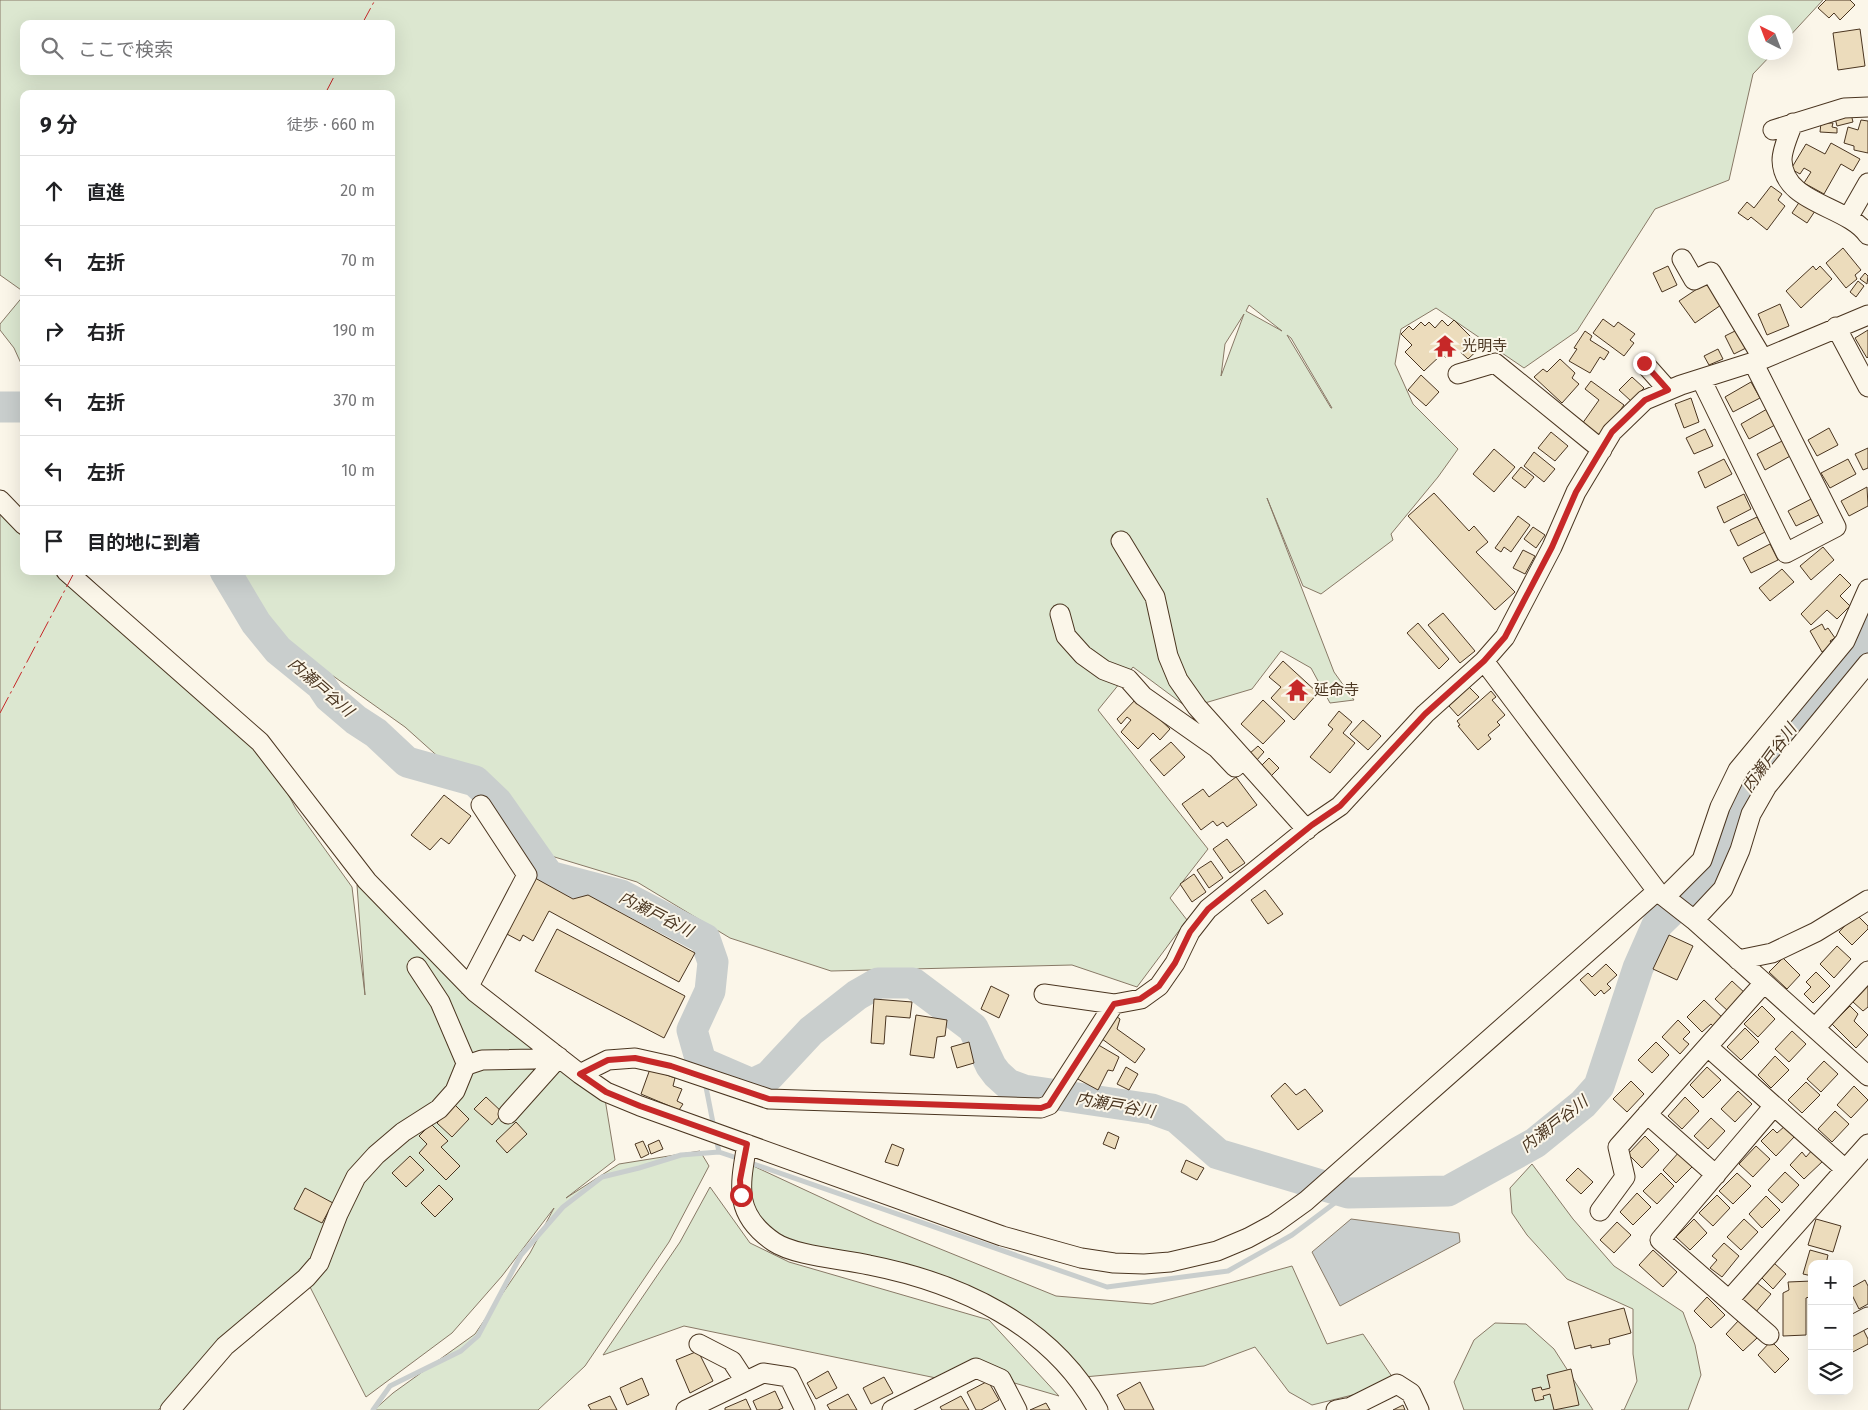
<!DOCTYPE html>
<html lang="ja">
<meta charset="utf-8">
<style>
:root{--surface:#fff;--page:#f2f2f2;--text:#202124;--muted:#757577;--line:#e0e0e0}
body{margin:0;font-family:"Fira Sans","Noto Sans JP",sans-serif;background:var(--page);color:var(--text)}
.controls{position:absolute;right:15px;bottom:15px;display:grid;overflow:hidden;border-radius:10px;box-shadow:0 5px 20px #0002}
.controls button{width:45px;height:45px;display:grid;place-items:center;padding:0;border:0;border-bottom:1px solid var(--line);background:var(--surface);color:var(--text);font:25px sans-serif}
.compass{position:absolute;left:1748px;top:15px;width:45px;height:45px;border-radius:50%;background:var(--surface);box-shadow:0 5px 20px #0002;rotate:318deg}
.stop{position:absolute;width:15px;height:15px;margin:-11px;border:4px solid #c62828;border-radius:50%;background:#fff}
.stop.end{background:#c62828;border-color:#fff;box-shadow:0 1px 5px #0008}
.list{margin:0;padding:0;list-style:none}
h2{display:flex;justify-content:space-between;align-items:center;height:65px;margin:0;padding:0 20px;font-size:21px}
h2 small{font-size:16px;font-weight:400;color:var(--muted)}
.list li{display:grid;grid-template-columns:32px 1fr auto;gap:15px;align-items:center;box-sizing:border-box;height:70px;padding:0 20px;border-top:1px solid var(--line)}
.list b{display:block;font-size:19px;white-space:nowrap}
.list em{font-size:16px;font-style:normal;color:var(--muted)}
.icon{flex:none;width:28px;height:28px;fill:none;stroke:currentColor;stroke-width:2;stroke-linecap:round;stroke-linejoin:round}
.map{position:relative;flex:none;width:1868px;height:1410px;overflow:hidden}
.search{position:absolute;background:var(--surface);box-shadow:0 5px 20px #0002;left:20px;top:20px;width:375px;height:55px;display:flex;align-items:center;gap:12px;box-sizing:border-box;padding:0 18px;border-radius:10px;color:var(--muted);font-size:19px}
.panel{position:absolute;background:var(--surface);box-shadow:0 5px 20px #0002;left:20px;top:90px;width:375px;height:485px;border-radius:10px}
.map>svg:first-child{display:block}
.green{fill:#dce7d0;stroke:#887966;fill-rule:evenodd}
.water{fill:#c9cecd;stroke:#887966}
.lines{fill:none;stroke-linecap:round;stroke-linejoin:round}
.stream{stroke:#c9cecd;stroke-width:5}
.river{stroke:#c9cecd;stroke-width:31}
.building{fill:#ecdcbc;stroke:#4a3520}
.minor-casing{stroke:#4a3520;stroke-width:21}
.minor{stroke:#fbf6e9;stroke-width:19}
.power{stroke:#c62828;stroke-width:1;stroke-dasharray:18 4 2.5 4;stroke-linecap:butt}
.route{stroke:#c62828;stroke-width:6}
.labels{text-anchor:middle;dominant-baseline:central;stroke-width:4;stroke-linejoin:round;paint-order:stroke}
.poi-label{font-size:15px;fill:#4a3520;stroke:#fbf6e9;text-anchor:start}
.water-label{font-size:16px;font-style:italic;fill:#4a3520;stroke:#fbf6e9}
</style>
<div class="map">
<svg width="1868" height="1410" viewBox="0 0 1868 1410">
<rect width="100%" height="100%" fill="#fbf6e9"/>
<path class="green" d="M0 0H1823L1786 40V22H1756V52L1773 53 1753 74 1729 180 1655 209 1577 331 1524 368 1436 308 1401 329 1395 364 1413 404 1458 449 1438 477 1391 534 1393 540 1321 594 1303 586 1267 498 1334 672 1354 700 1330 703 1311 668 1281 651 1252 689 1188 708 1133 667 1098 710 1208 849 1170 898 1187 920 1137 987 1072 965 831 971 730 938 637 882 548 855 405 727 274 634 227 571H391V94H24V292L0 275ZM24 24H391V71H24ZM1249 305 1282 331 1246 311ZM1244 314 1221 376 1225 344ZM1287 335 1291 338 1332 408H1331Z
M24 295V370L14 348 0 330V324Z
M0 493 24 516V571H82L136 622 266 753 296 809 352 887 365 995 357 885 514 1035 605 1099 615 1160 566 1198 619 1164 700 1151 709 1166 669 1242 585 1366 538 1410H374L393 1393 475 1334 530 1253 554 1208 502 1276 452 1333 366 1397 309 1285 189 1381 158 1410H0Z
M749 1164 874 1222 1056 1296 1152 1304 1292 1266 1327 1344 1363 1334 1397 1384 1312 1405 1289 1392 1255 1347 1204 1366 1084 1377 987 1305 775 1243 751 1209Z
M1532 1164 1573 1219 1614 1266 1683 1312 1695 1345 1701 1375 1688 1410H1621H1624L1637 1381 1633 1354V1309L1567 1279 1527 1235 1512 1213 1510 1188Z
M710 1187 750 1243 789 1262 989 1320 1059 1396 1011 1382 969 1363 941 1379 684 1326 603 1355 680 1242Z
M1495 1323 1526 1324 1554 1349 1593 1410H1464L1454 1382 1474 1340Z"/>
<path class="water" d="M1351 1219 1459 1233 1460 1242 1340 1306 1312 1252Z"/>
<g class="lines">
<path class="stream" d="M705 1082 714 1128
M719 1152 740 1159
M748 1162 1107 1287 1228 1271 1292 1235 1348 1193
M373 1410 390 1386 461 1351 478 1336 521 1255 563 1207 602 1177 639 1168 681 1155 719 1152 716 1138"/>
<path class="river" d="M0 407H24
M225 571 256 623 278 650 321 685 329 697 356 720 376 733 407 762 475 781 497 802 549 876 621 895 705 939 713 962 710 991 692 1030 701 1062 752 1084 769 1076 811 1031 857 995 878 983H913L973 1028 991 1066 997 1074 1008 1084 1024 1090 1152 1109 1177 1118 1218 1154 1348 1193 1448 1191 1535 1143 1583 1104 1599 1086 1638 968 1657 925 1703 880 1722 852 1742 794 1772 748 1859 644 1868 625"/>
</g>
<path class="building" d="M1826 0H1850L1855 5 1840 20 1834 13 1829 18 1818 8Z
M1860 29 1865 66 1838 70 1833 33Z
M1851 114 1853 122 1837 126 1835 118Z
M1861 120 1868 121V153L1854 150V146L1844 143 1848 127 1858 130Z
M1821 123H1833L1832 127 1837 128V133L1820 132Z
M1831 143 1860 159 1853 171 1841 164 1824 194 1804 183 1811 172 1804 168 1800 174 1791 169 1806 144 1825 154Z
M1771 186 1782 194 1778 200 1785 206 1767 230 1751 217 1748 220 1738 213 1747 202 1754 208Z
M1800 201 1815 211 1807 223 1792 213Z
M1843 248 1861 270 1855 275 1857 279 1846 288 1826 263Z
M1668 266 1677 285 1662 292 1653 273Z
M1813 266 1816 270 1820 266 1832 279 1801 308 1786 291Z
M1865 273 1868 276 1867 284 1860 279Z
M1858 281 1864 286 1856 297 1850 292Z
M1706 283 1721 305 1695 323 1679 301Z
M1780 304 1789 326 1767 335 1758 314Z
M1603 319 1614 327 1618 322 1635 334 1630 340 1634 343 1624 356 1593 333Z
M1442 320 1448 326 1454 320 1481 347 1468 359 1456 348 1446 358 1442 354 1424 371 1405 352 1412 345 1401 334 1409 326 1413 330 1421 322 1425 326 1429 322 1435 328Z
M1739 329 1748 347 1734 354 1725 336Z
M1868 330V357L1867 358 1855 338Z
M1585 331 1592 336 1590 340 1609 352 1604 360 1600 357 1590 373 1569 361 1577 349 1574 348Z
M1718 349 1723 359 1709 365 1704 356Z
M1560 359 1575 373 1572 378 1579 384 1562 403 1534 377 1543 369 1547 372Z
M1421 375 1439 392 1426 406 1408 390Z
M1632 377 1644 388 1631 401 1619 390Z
M1591 381 1624 405 1600 438 1582 424 1599 400 1585 389Z
M1751 382 1760 398 1733 412 1725 397Z
M1691 398 1699 422 1684 428 1675 404Z
M1767 409 1775 425 1749 439 1741 424Z
M1829 428 1838 445 1817 456 1808 440Z
M1705 429 1713 446 1694 454 1686 438Z
M1551 432 1568 446 1555 461 1538 448Z
M1784 440 1792 455 1765 470 1757 454Z
M1868 448V468L1863 470 1855 454Z
M1494 449 1515 467 1494 492 1473 474Z
M1534 452 1555 469 1544 482 1524 466Z
M1724 459 1732 474 1705 488 1698 472Z
M1848 459 1856 474 1830 488 1821 473Z
M1521 467 1534 477 1525 488 1512 478Z
M1867 487 1868 506 1849 516 1841 501Z
M1434 493 1469 531 1474 526 1488 542 1476 552 1515 592 1495 610 1408 516Z
M1744 494 1751 509 1724 523 1717 507Z
M1815 497 1823 513 1796 526 1788 511Z
M1518 516 1530 525 1511 552 1504 547 1501 552 1495 548Z
M1757 517 1765 532 1738 546 1730 530Z
M1533 527 1545 535 1536 548 1524 539Z
M1770 544 1778 560 1751 573 1743 558Z
M1823 547 1834 560 1811 580 1800 566Z
M1523 550 1535 556 1525 574 1513 568Z
M1782 569 1794 582 1770 601 1759 588Z
M1840 574 1851 585 1840 596 1850 606 1837 619 1827 610 1811 625 1801 614Z
M1443 613 1475 651 1460 663 1428 625Z
M1418 623 1449 659 1439 669 1407 633Z
M1822 624 1825 630 1828 628 1835 638 1830 641 1833 645 1822 652 1810 631Z
M1283 661 1318 693 1294 720 1271 698 1281 687 1269 677Z
M1469 687 1479 697 1458 716 1449 706Z
M1491 691 1496 697 1492 700 1505 715 1497 722 1500 725 1488 735 1491 739 1478 750 1458 726 1460 725 1457 721Z
M1137 698 1170 729 1160 740 1153 733 1138 749 1121 732 1131 720 1127 717 1121 724 1117 719Z
M1263 700 1285 721 1263 744 1241 724Z
M1339 711 1352 722 1343 733 1355 743 1330 773 1310 757 1333 729 1328 725Z
M1363 720 1381 736 1368 750 1350 734Z
M1171 742 1185 757 1164 776 1150 760Z
M1258 746 1264 752 1256 761 1249 754Z
M1269 758 1279 768 1270 777 1260 767Z
M1236 777 1257 805 1227 827 1223 822 1217 826 1213 821 1201 830 1182 804 1203 789 1209 797Z
M444 795 471 816 449 844 441 838 430 850 411 835Z
M1227 839 1245 863 1230 873 1213 849Z
M1211 861 1223 878 1209 888 1197 870Z
M1194 874 1206 892 1192 902 1180 884Z
M535 878 573 899 588 895 695 953 679 982 549 911 533 941 523 935 520 941 505 933Z
M1265 890 1283 914 1268 924 1251 900Z
M1856 914 1868 926V929L1852 945 1839 932Z
M557 929 685 996 664 1038 535 971Z
M1669 935 1693 946 1677 980 1653 969Z
M1837 946 1851 959 1834 978 1820 964Z
M1783 958 1800 975 1787 989 1769 972Z
M1606 964 1617 975 1607 984 1611 988 1604 994 1601 990 1595 996 1580 980 1588 973 1592 977Z
M1816 972 1830 986 1813 1003 1804 994 1811 987 1806 982Z
M1732 981 1746 994 1729 1012 1715 999Z
M991 986 1009 995 999 1018 981 1009Z
M1868 986V1007L1863 1011 1853 1002Z
M874 999 912 1002 910 1018 886 1016 884 1044 871 1043Z
M1704 1000 1725 1020 1716 1029 1711 1024 1702 1032 1687 1017Z
M1762 1006 1775 1019 1758 1037 1744 1024Z
M1850 1006 1858 1014 1854 1021 1868 1035 1856 1048 1832 1024Z
M1113 1014 1120 1019 1117 1029 1145 1049 1135 1063 1098 1036Z
M916 1015 947 1020 945 1036 937 1037 934 1058 910 1055Z
M1678 1020 1690 1032 1683 1039 1689 1044 1680 1054 1662 1037Z
M1745 1028 1759 1042 1741 1060 1727 1047Z
M1792 1031 1806 1044 1789 1062 1775 1049Z
M969 1042 974 1063 957 1068 951 1047Z
M1656 1042 1669 1055 1652 1073 1638 1060Z
M1095 1043 1119 1057 1113 1071 1108 1070 1098 1090 1076 1078Z
M1775 1056 1789 1070 1771 1088 1758 1075Z
M1824 1061 1838 1074 1821 1092 1807 1079Z
M1126 1067 1138 1074 1129 1090 1117 1084Z
M1707 1067 1721 1080 1703 1098 1690 1085Z
M650 1069 675 1078 673 1086 682 1089 677 1101 683 1104 679 1110 641 1094Z
M1631 1081 1644 1094 1627 1112 1613 1099Z
M1806 1082 1820 1095 1802 1113 1788 1100Z
M1285 1083 1296 1095 1305 1089 1323 1111 1298 1130 1271 1096Z
M1854 1086 1868 1100 1851 1118 1837 1105Z
M1738 1091 1752 1104 1735 1122 1721 1109Z
M486 1097 503 1113 492 1125 474 1109Z
M1685 1097 1699 1111 1682 1129 1668 1116Z
M455 1105 469 1119 452 1137 437 1123Z
M1835 1111 1849 1124 1832 1142 1818 1129Z
M1711 1118 1725 1131 1708 1149 1694 1136Z
M516 1122 527 1134 507 1153 496 1141Z
M431 1124 448 1141 441 1147 460 1166 446 1180 419 1153 427 1144 419 1136Z
M1785 1126 1795 1136 1776 1156 1761 1141 1773 1129 1777 1133Z
M1108 1132 1119 1137 1115 1149 1103 1144Z
M1645 1136 1659 1150 1642 1168 1628 1154Z
M659 1140 663 1149 651 1154 648 1145Z
M643 1141 649 1154 641 1158 635 1144Z
M892 1144 904 1149 898 1166 885 1162Z
M1756 1146 1770 1159 1753 1177 1739 1164Z
M1813 1149 1824 1160 1804 1179 1790 1165 1802 1152 1806 1157Z
M1680 1151 1694 1165 1676 1183 1663 1170Z
M410 1156 424 1170 406 1187 392 1173Z
M1186 1160 1204 1168 1197 1180 1181 1172Z
M1578 1168 1593 1182 1581 1194 1566 1180Z
M1785 1172 1799 1185 1782 1203 1768 1190Z
M1661 1173 1674 1186 1657 1204 1643 1191Z
M1737 1173 1751 1186 1733 1204 1719 1191Z
M439 1185 453 1199 435 1217 421 1203Z
M305 1188 333 1203 322 1223 294 1209Z
M1637 1193 1651 1207 1633 1225 1620 1212Z
M1717 1195 1730 1208 1713 1226 1699 1213Z
M1766 1196 1780 1210 1762 1228 1749 1214Z
M1694 1219 1707 1233 1690 1250 1676 1237Z
M1744 1219 1758 1232 1741 1250 1727 1237Z
M1816 1219 1841 1226 1833 1252 1808 1245Z
M1617 1222 1631 1235 1614 1253 1600 1240Z
M1724 1243 1739 1256 1722 1277 1710 1268 1717 1260 1712 1256Z
M1653 1250 1677 1272 1663 1287 1639 1265Z
M1810 1250 1828 1255 1826 1264H1812V1276L1803 1274Z
M1774 1263 1786 1274 1773 1289 1760 1276Z
M1865 1280 1868 1286V1304L1859 1309 1849 1289Z
M1812 1281V1296L1806 1298V1335L1783 1336V1293L1789 1290 1788 1282Z
M1756 1282 1771 1294 1755 1313 1740 1301Z
M1707 1297 1725 1315 1711 1328 1694 1311Z
M1624 1308 1631 1333 1609 1339 1610 1344 1591 1348V1345L1575 1349 1568 1322Z
M1739 1320 1757 1338 1743 1351 1726 1334Z
M1863 1329 1868 1339V1344L1849 1354V1335Z
M1771 1341 1789 1359 1775 1373 1758 1355Z
M698 1351 713 1381 690 1393 676 1360Z
M1571 1369 1579 1405 1554 1410 1550 1394 1543 1396 1544 1399 1535 1401 1532 1389 1541 1387 1542 1390 1550 1388 1547 1375Z
M828 1371 837 1388 816 1399 807 1383Z
M884 1377 893 1393 871 1404 863 1388Z
M642 1378 649 1395 627 1405 620 1388Z
M988 1381 999 1400 981 1410H976L967 1392Z
M1140 1382 1154 1410H1125L1117 1395Z
M775 1391 783 1408 778 1410H757L753 1401Z
M848 1394 857 1410H830L827 1405Z
M610 1396 617 1410H591L588 1405Z
M961 1396 969 1410H942L940 1407Z
M746 1399 751 1410H725V1408Z
M1046 1403 1050 1410H1030Z
M1403 1405 1405 1410H1393Z"/>
<g class="lines">
<defs>
<path id="minor" d="M1793 123C1789 134 1782 149 1782 160 1783 204 1847 205 1868 235
M1773 130 1844 108 1868 107
M1848 218 1868 183
M1682 259 1694 280 1711 272 1763 359
M1836 327 1868 387
M1644 363 1668 390
M1458 374 1495 363 1602 450
M1701 379 1786 553 1836 527 1753 362
M0 500 24 525
M1121 541 1155 597 1168 656 1178 680 1197 707 1307 830
M66 571 260 742 367 881 475 992 580 1074 606 1092 640 1106 1002 1236 1081 1258 1114 1263 1144 1264 1170 1262 1217 1251 1248 1238 1274 1224 1306 1201 1657 891
M1060 614 1066 636 1083 655 1104 670 1128 679 1143 696 1217 748 1235 767
M1484 661 1657 891 1694 920 1868 1076
M1665 897 1702 860 1720 807 1738 770 1845 641 1868 589
M1694 920 1723 889 1740 850 1751 814 1767 786 1868 663
M1738 960 1772 953 1816 932 1868 900
M417 967 440 1002 467 1065
M469 986 527 875 481 805
M1044 994 1114 1004 1141 999 1159 986 1175 963 1190 932 1208 909 1312 825 1340 806 1425 714 1484 661 1505 637 1552 547 1576 492 1612 432 1645 400 1681 385 1763 359 1868 315
M1815 1028 1868 971
M1708 1047 1845 1169
M580 1074 608 1060 635 1058 671 1066 769 1099 1041 1108 1049 1105 1114 1004
M508 1114 559 1057
M1647 1114 1716 1175
M747 1144C740 1186 733 1214 774 1242 795 1256 843 1259 869 1265 960 1283 1052 1325 1098 1410
M1600 1211 1625 1177 1618 1147 1764 983
M1729 1300 1868 1144
M1849 1327 1868 1317
M1769 1335 1660 1240 1774 1106
M699 1344 732 1361 745 1381
M170 1410 225 1346 306 1278 319 1263 338 1214 356 1177 376 1155 403 1132 439 1109 455 1091 464 1069 467 1065 482 1060 534 1059 552 1052
M686 1410 763 1373 789 1377 805 1410
M892 1410 976 1368 1001 1379 1017 1410
M1336 1410 1351 1407 1397 1384 1411 1393 1419 1410"/>
</defs>
<use href="#minor" class="minor-casing"/>
<use href="#minor" class="minor"/>
<path class="power" d="M362 24 375 0
M325 94 337 71
M0 713 75 571"/>
</g>
<g class="lines">
<path class="route" d="M741 1195 740 1180 747 1144 640 1106 606 1092 580 1074 608 1060 635 1058 671 1066 769 1099 1041 1108 1049 1105 1114 1004 1140 999 1159 986 1175 963 1190 932 1208 909 1312 825 1340 806 1425 714 1484 661 1505 637 1552 547 1576 492 1612 432 1645 400 1668 390 1644 363"/>
</g>
<defs>
<symbol id="temple-bare" viewBox="-9 -9 18 18"><path d="M0-6L5-2H3V0L6.5 2.5H4V6H1.5V3h-3V6H-4V2.5H-6.5L-3 0V-2H-5Z" fill="#c62828" stroke="#fbf6e9" stroke-width="2.5" paint-order="stroke"/></symbol>
</defs>
<g fill-rule="evenodd">
<use href="#temple-bare" x="1429" y="330" width="32" height="32"/>
<use href="#temple-bare" x="1281" y="674" width="32" height="32"/>
</g>
<g class="labels">
<g class="poi-label">
<text x="1462" y="346">光明寺</text>
<text x="1314" y="690">延命寺</text>
</g>
<g class="water-label">
<text transform="translate(321 687) rotate(41)">内瀬戸谷川</text>
<text transform="translate(1769 758) rotate(-54)">内瀬戸谷川</text>
<text transform="translate(656 914) rotate(27)">内瀬戸谷川</text>
<text transform="translate(1115 1105) rotate(10)">内瀬戸谷川</text>
<text transform="translate(1554 1124) rotate(-38)">内瀬戸谷川</text>
</g>
</g>
</svg>
<div class="controls">
<button>+</button>
<button>−</button>
<button><svg class="icon" aria-label="layers" viewBox="0 0 24 24"><path d="M12 4l9 5-9 5-9-5zM3 14l9 5 9-5"/></svg></button>
</div>
<svg class="compass" viewBox="-18 -18 36 36"><path d="M0-13l5 13h-10z" fill="#e53935"/><path d="M0 13l5-13h-10z" fill="#757577"/></svg>
<div class="stop" style="left:741px;top:1195px"></div>
<div class="stop end" style="left:1644px;top:363px"></div>
<div class="search"><svg class="icon" aria-label="search" viewBox="0 0 24 24"><circle cx="10" cy="10" r="6"/><path d="M15 15l6 6"/></svg>ここで検索</div>
<section class="panel">
<h2>9 分<small>徒歩 · 660 m</small></h2>
<ul class="list">
<li><svg class="icon" aria-label="ahead" viewBox="0 0 24 24"><path d="M12 20V5M6 11l6-6 6 6"/></svg><div><b>直進</b></div><em>20 m</em></li>
<li><svg class="icon" aria-label="left" viewBox="0 0 24 24"><path d="M17 20v-9H6M10 6l-5 5 5 5"/></svg><div><b>左折</b></div><em>70 m</em></li>
<li><svg class="icon" aria-label="right" viewBox="0 0 24 24"><path d="M7 20v-9h11M14 6l5 5-5 5"/></svg><div><b>右折</b></div><em>190 m</em></li>
<li><svg class="icon" aria-label="left" viewBox="0 0 24 24"><path d="M17 20v-9H6M10 6l-5 5 5 5"/></svg><div><b>左折</b></div><em>370 m</em></li>
<li><svg class="icon" aria-label="left" viewBox="0 0 24 24"><path d="M17 20v-9H6M10 6l-5 5 5 5"/></svg><div><b>左折</b></div><em>10 m</em></li>
<li><svg class="icon" aria-label="arrive" viewBox="0 0 24 24"><path d="M6 21V4h12l-3 4 3 4H6"/></svg><div><b>目的地に到着</b></div></li>
</ul>
</section>
</div>
